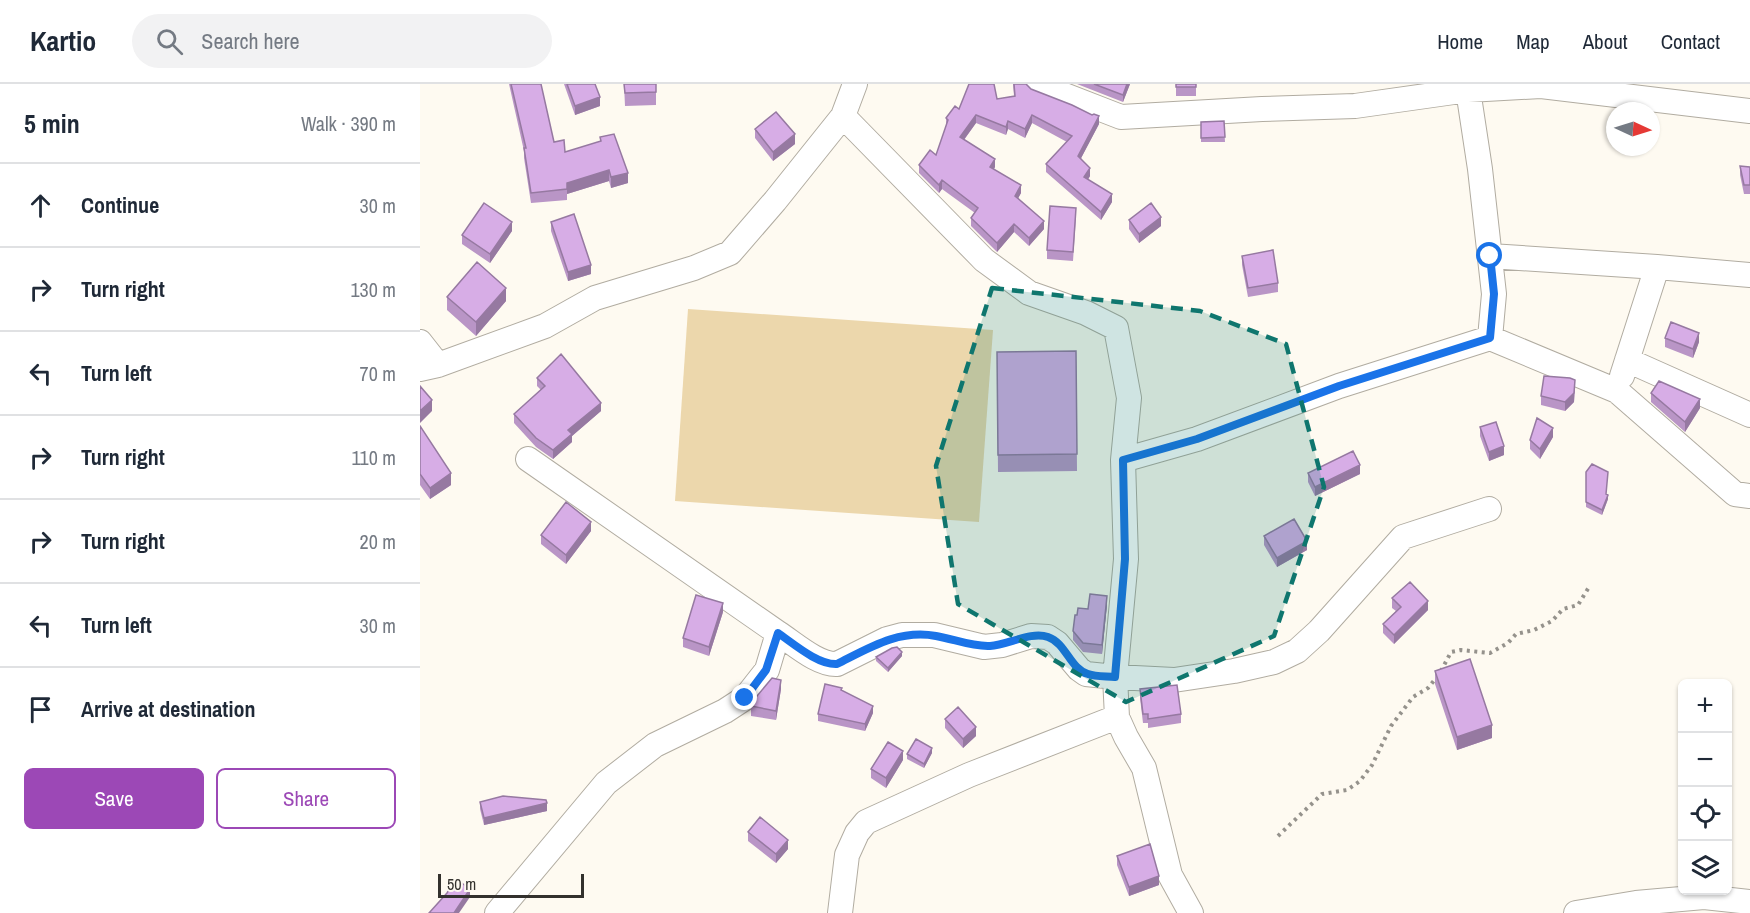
<!DOCTYPE html>
<meta charset="utf-8">
<style>
:root{--surface:#fff;--page:#f2f2f3;--text:#1f2937;--muted:#747a83;--line:#e0e1e3;--accent:#9c48b6}
body{margin:0;font-family:"Archivo Narrow",sans-serif;background:var(--page);color:var(--text)}
.controls{position:absolute;right:18px;bottom:18px;display:grid;overflow:hidden;border-radius:9px;box-shadow:0 2px 4px #0004}
.controls button{width:54px;height:54px;display:grid;place-items:center;padding:0;border:0;border-bottom:2px solid var(--line);background:var(--surface);color:var(--text);font:30px sans-serif}
.compass{position:absolute;left:1186px;top:18px;width:54px;height:54px;border-radius:50%;background:var(--surface);box-shadow:0 2px 4px #0004;rotate:94deg}
.scale{position:absolute;left:18px;bottom:15px;width:146px;box-sizing:border-box;padding-left:6px;border:3px solid #33312d;border-top:0;font-size:16px;line-height:21px;white-space:nowrap;color:#33312d;-webkit-text-stroke:4px #fefaf1;paint-order:stroke}
.stop{position:absolute;width:18px;height:18px;margin:-14px;border:4px solid #1a73e8;border-radius:50%;background:#fff}
.stop.end{background:#1a73e8;border-color:#fff;box-shadow:0 2px 6px #0008}
.list{margin:0;padding:0;list-style:none}
h2{display:flex;justify-content:space-between;align-items:center;height:78px;margin:0;padding:0 24px;font-size:26px}
h2 small{font-size:20px;font-weight:400;color:var(--muted)}
.list li{display:grid;grid-template-columns:39px 1fr auto;gap:18px;align-items:center;box-sizing:border-box;height:84px;padding:0 24px;border-top:2px solid var(--line)}
.list b{display:block;font-size:22px;white-space:nowrap}
.list em{font-size:20px;font-style:normal;color:var(--muted)}
.actions{display:flex;gap:12px;padding:18px 24px}
.actions a{flex:1;padding:14px 0;border:2px solid var(--accent);border-radius:9px;text-align:center;font-size:21px;color:var(--accent)}
.actions .main{background:var(--accent);color:#fff}
.icon{flex:none;width:33px;height:33px;fill:none;stroke:currentColor;stroke-width:2;stroke-linecap:round;stroke-linejoin:round}
.map{position:relative;flex:none;width:1330px;height:829px;overflow:hidden}
header{display:flex;align-items:center;gap:36px;box-sizing:border-box;height:84px;padding:0 30px;background:var(--surface);border-bottom:2px solid var(--line)}
header strong{font-size:28px}
nav{display:flex;gap:33px;margin-inline-start:auto;font-size:21px}
.search{width:420px;height:54px;background:var(--page);display:flex;align-items:center;gap:15px;box-sizing:border-box;padding:0 21px;border-radius:33px;color:var(--muted);font-size:22px}
main{display:flex}
aside{flex:1;background:var(--surface)}
.map>svg:first-child{display:block}
.green{fill:#ecd7ac}
.lines{fill:none;stroke-linecap:round;stroke-linejoin:round}
.street-casing{stroke:#b1aca1;stroke-width:26}
.path{stroke:#95928c;stroke-width:4;stroke-dasharray:3 4.5;stroke-linecap:butt}
.street{stroke:#fff;stroke-width:24}
.wall{fill:#b995c6}
.shaded-wall{fill:#9679a1}
.building{fill:#d7ade6;stroke:#9679a1;stroke-width:1.5}
.route{stroke:#1a73e8;stroke-width:8}
.marked{fill:#0f766e;fill-opacity:0.2;stroke:#0f766e;stroke-width:4.5;stroke-dasharray:12 8;stroke-linejoin:round}
</style>
<header>
<strong>Kartio</strong>
<div class="search"><svg class="icon" aria-label="search" viewBox="0 0 24 24"><circle cx="10" cy="10" r="6"/><path d="M15 15l6 6"/></svg>Search here</div>
<nav><a>Home</a><a>Map</a><a>About</a><a>Contact</a></nav>
</header>
<main>
<aside>
<h2>5 min<small>Walk · 390 m</small></h2>
<ul class="list">
<li><svg class="icon" aria-label="ahead" viewBox="0 0 24 24"><path d="M12 20V5M6 11l6-6 6 6"/></svg><div><b>Continue</b></div><em>30 m</em></li>
<li><svg class="icon" aria-label="right" viewBox="0 0 24 24"><path d="M7 20v-9h11M14 6l5 5-5 5"/></svg><div><b>Turn right</b></div><em>130 m</em></li>
<li><svg class="icon" aria-label="left" viewBox="0 0 24 24"><path d="M17 20v-9H6M10 6l-5 5 5 5"/></svg><div><b>Turn left</b></div><em>70 m</em></li>
<li><svg class="icon" aria-label="right" viewBox="0 0 24 24"><path d="M7 20v-9h11M14 6l5 5-5 5"/></svg><div><b>Turn right</b></div><em>110 m</em></li>
<li><svg class="icon" aria-label="right" viewBox="0 0 24 24"><path d="M7 20v-9h11M14 6l5 5-5 5"/></svg><div><b>Turn right</b></div><em>20 m</em></li>
<li><svg class="icon" aria-label="left" viewBox="0 0 24 24"><path d="M17 20v-9H6M10 6l-5 5 5 5"/></svg><div><b>Turn left</b></div><em>30 m</em></li>
<li><svg class="icon" aria-label="arrive" viewBox="0 0 24 24"><path d="M6 21V4h12l-3 4 3 4H6"/></svg><div><b>Arrive at destination</b></div></li>
</ul>
<div class="actions"><a class="main">Save</a><a>Share</a></div>
</aside>
<div class="map">
<svg width="1330" height="829" viewBox="0 0 1330 829">
<rect width="100%" height="100%" fill="#fefaf1"/>
<path class="green" d="M268 225 573 246 559 438 255 417Z"/>
<g class="lines">
<defs>
<path id="street" d="M616 0 701 33 842 25 935 22 1048 6 1121 2 1330 27
M1048 6 1060 85 1074 210 1070 254
M423 32 564 176 609 209 666 229 696 244 709 314 703 376 706 475 695 593 697 633 706 653 724 684 750 791 771 829
M1070 172 1237 183 1330 191
M0 258 18 281
M1207 276 1330 331
M0 285 18 281 125 242 175 214 274 184 310 169 355 117 423 32 435 0
M1202 292 1237 183
M108 375 358 549C375 560 398 581 417 580L467 555 482 551H514L564 563 582 561 611 552 628 553 637 559 659 585 666 590 695 593 754 596 814 587 854 578 877 567 899 547 983 453 1069 425
M703 376 777 355 919 302 1070 254 1197 307 1315 410 1330 412
M77 829 186 699 235 661 305 627 325 614 347 586 358 549
M420 829 427 771 437 749 446 738 549 691 697 633
M1156 829 1216 819 1284 813 1330 818"/>
</defs>
<use href="#street" class="street-casing"/>
<path class="path" d="M1021 587 1031 568 1041 566 1070 569 1088 559 1096 550 1114 546 1132 537 1143 525 1158 521 1169 503
M858 752 902 710 927 706 940 697 952 681 971 642 993 613 1008 604 1016 594"/>
<use href="#street" class="street"/>
</g>
<path class="wall" d="M89 0H121L134 58 145 68 180 58V53L208 99 191 104 189 97 147 110V116L111 119 104 74V67Z
M144 0H175L180 22 155 31Z
M204 0H236V21L205 22Z
M593 0H606L611 5 679 40 661 74 670 92 668 96 692 118 681 136 626 88V80L647 58 612 39 605 54 588 45 586 51 556 39 544 56 575 83 574 85 601 109 598 114 624 145 609 162 594 148 577 168 551 142V134L555 129 522 105 519 109 499 89V81L516 71 526 43V34L577 15 594 12Z
M657 0H710L703 18Z
M756 0H776V12H756Z
M804 37 805 58H781V38Z
M335 45 375 60 353 77 335 54Z
M1320 82 1330 83V110H1324L1320 91Z
M656 133 653 177 627 175V166Z
M709 136 741 142 719 159 709 145Z
M131 138 171 190 148 197 131 147Z
M92 147 70 179 42 160V151Z
M822 172 858 199V208L828 213 822 181Z
M27 213 86 217 56 252 27 226Z
M1245 254 1279 258 1273 274 1245 263Z
M656 267 657 387 578 388 577 268Z
M117 294 181 327 152 352V358L133 375 116 363 94 339V330L121 306 117 302Z
M1155 305 1154 318 1145 327 1121 321V312Z
M1231 309 1280 324 1265 348 1231 318Z
M0 342 31 401 10 415 0 401Z
M1060 343 1084 371 1069 377 1060 352Z
M1133 353 1120 375 1110 365V356Z
M888 389 940 390 895 412 888 398Z
M1186 410 1188 415 1182 431 1166 423V418Z
M171 447 146 480 121 460V451Z
M844 452 887 466 857 483 844 461Z
M972 514 1008 526 974 560 963 549V540L976 527 972 524Z
M687 521 682 570 663 568 653 556V547L657 531 668 525Z
M303 528 289 572 263 563V554Z
M482 572 468 588 456 577V573Z
M1015 587 1072 654 1037 666 1015 600Z
M361 605 356 636 331 632V622Z
M720 605 761 630V639L728 644V639H723L720 614Z
M422 606 453 629 445 647 398 637V630Z
M525 635 556 652 543 664 525 644Z
M512 669 504 684 487 675V670Z
M483 676 466 704 451 694V685Z
M60 718 127 727 64 741 60 725Z
M328 748 368 765 356 779 328 757Z
M697 772 739 801 709 812 697 781Z"/>
<path class="shaded-wall" d="M707 0H710L703 18V11Z
M180 13V22L155 31V22Z
M556 31V39L540 61V53Z
M612 31V39L605 54V45Z
M679 32V40L658 80V72Z
M588 37V45L586 51V43Z
M375 50V60L353 77V68Z
M575 75V83L570 91V83Z
M670 84V92L664 101V93Z
M189 86V97L147 110V99Z
M208 89V99L191 104V93Z
M522 96V105L519 109V101Z
M601 101V109L595 120V112Z
M692 110V118L681 136V128Z
M741 133V142L719 159V150Z
M624 137V145L609 162V154Z
M92 138V147L70 179V170Z
M594 140V148L577 168V159Z
M171 181V190L148 197V188Z
M86 204V217L56 252V238Z
M1279 249V258L1273 274V265Z
M1155 296 1154 318 1145 327V318Z
M1280 315V324L1265 348V338Z
M12 316V327L0 339V327Z
M181 319V327L152 352V358L133 375V366L148 346Z
M1133 344V353L1120 375V365Z
M1084 362V371L1069 377V368Z
M940 381V390L895 412V403Z
M31 389V401L10 415V404Z
M1188 411V415L1182 431V426Z
M171 438V447L146 480V471Z
M887 457V466L857 483V474Z
M687 512V521L682 570V561Z
M1008 517V526L974 560V551Z
M303 519V528L289 572V563Z
M482 568V572L468 588V584Z
M361 596V605L356 636V627Z
M453 622V629L445 647V640Z
M1072 641V654L1037 666V653Z
M556 643V652L543 664V655Z
M512 664V669L504 684V680Z
M483 667V676L466 704V694Z
M127 719V727L64 741V734Z
M368 756V765L356 779V770Z
M739 792V801L709 812V803Z
M50 805V813L39 829H34Z"/>
<path class="building" d="M91 0H121L134 58 144 56 145 68 181 57 180 53 194 50 208 89 191 93 189 86 147 99V105L111 109 104 64H106Z
M147 0H175L180 13 155 22Z
M204 0H236V8L205 9Z
M549 0H574L577 15 595 12 594 0H606L611 5 652 21 672 31 674 30 679 32 658 72 670 84 664 93 692 110 681 128 626 80 652 52 612 31 605 45 588 37 586 43 556 31 540 53 575 75 570 83 601 101 595 112 624 137 609 154 594 140 577 159 551 134 558 124 522 96 519 101 499 81 510 66 516 71 528 36 526 34 535 22 539 25Z
M674 0H707L703 11Z
M756 0H776V3H756Z
M356 28 375 50 353 68 335 45Z
M804 37 805 53 781 54V38Z
M1320 82 1330 83V101H1324Z
M64 119 92 138 70 170 42 151Z
M731 119 741 133 719 150 709 136Z
M630 122 656 124 653 168 627 166Z
M154 130 171 181 148 188 131 138Z
M853 166 858 199 828 204 822 172Z
M57 178 86 204 56 238 27 213Z
M1251 238 1279 249 1273 265 1245 254Z
M656 267 657 370 578 371 577 268Z
M141 270 181 319 148 346 152 350 133 366 116 354 94 330 125 302 117 294Z
M1124 292 1150 294 1155 296 1154 309 1145 318 1121 312Z
M1239 297 1280 315 1265 338 1231 309Z
M0 302 12 316 0 327Z
M1117 334 1133 344 1120 365 1110 356Z
M1076 338 1084 362 1069 368 1060 343Z
M0 342 31 389 10 404 0 390Z
M933 367 940 381 895 403 888 389Z
M1172 380 1188 388 1186 410 1188 411 1182 426 1166 418V388Z
M146 418 171 438 146 471 121 451Z
M874 435 887 457 857 474 844 452Z
M990 498 1008 517 974 551 963 540 981 523 972 514Z
M670 510 687 512 682 561 663 559 653 547 655 531H657L658 524 668 525Z
M276 511 303 519 289 563 263 554Z
M477 563 482 568 468 584 456 573 472 564Z
M1050 575 1072 641 1037 653 1015 587Z
M352 594 361 596 356 627 331 622 332 618Z
M405 600 422 604 421 606 453 622 445 640 398 630Z
M757 601 761 630 728 635V630H723L720 605Z
M538 623 556 643 543 655 525 635Z
M496 655 512 664 504 680 487 670Z
M468 658 483 667 466 694 451 685Z
M83 712 126 716 127 719 64 734 60 718Z
M340 733 368 756 356 770 328 748Z
M730 760 739 792 709 803 697 772Z
M36 795 50 805 34 829H9L27 809Z"/>
<g class="lines">
<path class="route" d="M325 614 346 586 358 549C374 560 398 581 417 580 449 564 479 545 516 552 534 555 552 563 570 562 588 561 611 547 628 553 646 559 650 585 668 590 676 593 687 592 695 593L705 475 703 376 777 355 919 302 1070 254 1074 210 1070 172"/>
</g>
<path class="marked" d="M572 204 780 227 866 260 904 403 854 552 706 618 538 520 516 382Z"/>
</svg>
<div class="controls">
<button>+</button>
<button>−</button>
<button><svg class="icon" aria-label="locate" viewBox="0 0 24 24"><circle cx="12" cy="12" r="6"/><path d="M12 2v4M12 18v4M2 12h4M18 12h4"/></svg></button>
<button><svg class="icon" aria-label="layers" viewBox="0 0 24 24"><path d="M12 4l9 5-9 5-9-5zM3 14l9 5 9-5"/></svg></button>
</div>
<svg class="compass" viewBox="-18 -18 36 36"><path d="M0-13l5 13h-10z" fill="#e53935"/><path d="M0 13l5-13h-10z" fill="#747a83"/></svg>
<div class="scale">50 m</div>
<div class="stop" style="left:1070px;top:172px"></div>
<div class="stop end" style="left:325px;top:614px"></div>
</div>
</main>
